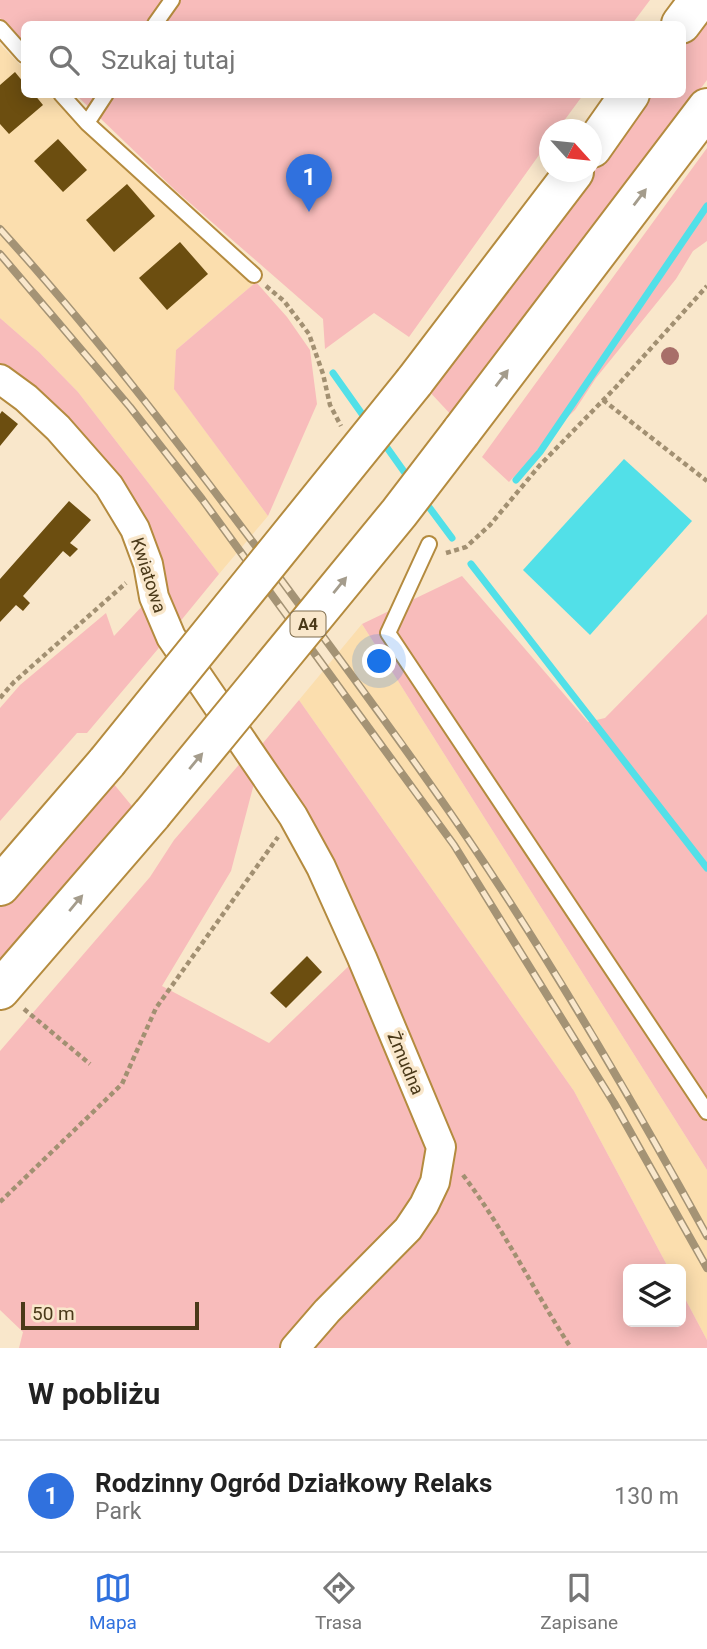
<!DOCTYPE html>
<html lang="pl">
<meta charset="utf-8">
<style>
:root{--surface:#fff;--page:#f6f6f6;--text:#222;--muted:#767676;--line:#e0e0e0;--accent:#3071de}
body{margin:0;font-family:Roboto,sans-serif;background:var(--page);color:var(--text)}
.controls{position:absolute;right:21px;bottom:21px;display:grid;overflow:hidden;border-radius:10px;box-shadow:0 4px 18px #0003}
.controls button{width:63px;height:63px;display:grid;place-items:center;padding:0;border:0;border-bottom:2px solid var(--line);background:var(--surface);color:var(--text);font:35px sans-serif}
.compass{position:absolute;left:539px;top:119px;width:63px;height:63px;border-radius:50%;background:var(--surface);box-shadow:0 4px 18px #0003;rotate:117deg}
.scale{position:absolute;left:21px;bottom:18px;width:178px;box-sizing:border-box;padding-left:7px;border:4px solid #4a3919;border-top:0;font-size:19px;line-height:24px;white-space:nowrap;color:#4a3919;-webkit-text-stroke:5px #f9e7cb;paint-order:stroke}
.you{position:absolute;left:380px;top:662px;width:24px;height:24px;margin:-18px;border:5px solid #fff;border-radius:50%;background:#1a73e8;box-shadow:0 0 0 10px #1a73e833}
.badge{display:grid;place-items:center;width:46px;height:46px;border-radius:50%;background:var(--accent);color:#fff;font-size:23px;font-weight:700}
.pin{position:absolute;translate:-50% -58px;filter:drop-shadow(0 2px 4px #0008)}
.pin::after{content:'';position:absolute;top:37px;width:24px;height:21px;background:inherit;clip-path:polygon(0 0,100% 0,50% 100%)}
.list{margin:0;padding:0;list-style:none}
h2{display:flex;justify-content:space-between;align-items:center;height:91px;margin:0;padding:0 28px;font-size:30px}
h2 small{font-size:23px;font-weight:400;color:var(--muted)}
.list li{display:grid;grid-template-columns:46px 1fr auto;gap:21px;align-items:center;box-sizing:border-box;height:112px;padding:0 28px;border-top:2px solid var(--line)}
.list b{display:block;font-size:26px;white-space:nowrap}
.list p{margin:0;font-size:23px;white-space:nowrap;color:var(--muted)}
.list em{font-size:23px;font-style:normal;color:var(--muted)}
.icon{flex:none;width:38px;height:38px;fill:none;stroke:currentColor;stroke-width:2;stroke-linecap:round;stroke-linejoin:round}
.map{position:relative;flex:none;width:707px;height:1348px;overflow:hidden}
.search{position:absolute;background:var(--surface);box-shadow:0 4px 18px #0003;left:21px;right:21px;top:21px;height:77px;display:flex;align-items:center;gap:18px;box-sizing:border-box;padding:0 24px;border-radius:10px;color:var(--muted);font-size:26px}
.sheet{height:203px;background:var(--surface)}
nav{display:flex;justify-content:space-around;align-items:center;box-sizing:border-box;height:98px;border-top:2px solid var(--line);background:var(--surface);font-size:19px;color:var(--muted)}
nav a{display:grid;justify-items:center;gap:4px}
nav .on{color:var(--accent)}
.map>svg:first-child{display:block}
.built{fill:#fbdeae}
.green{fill:#f8bcbb}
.water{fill:#52e0e8}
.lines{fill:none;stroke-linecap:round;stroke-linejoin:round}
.stream{stroke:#52e0e8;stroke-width:7}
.building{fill:#6c4e10}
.lane-casing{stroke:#b48b3f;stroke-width:18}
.street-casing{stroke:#b48b3f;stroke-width:32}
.highway-casing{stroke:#b48b3f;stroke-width:42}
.path{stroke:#a29072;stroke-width:4.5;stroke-dasharray:5 3.5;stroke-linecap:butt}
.lane{stroke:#fff;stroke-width:14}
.street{stroke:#fff;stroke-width:28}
.highway{stroke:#fff;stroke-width:38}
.rail-casing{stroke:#a49375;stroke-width:8}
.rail{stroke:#f9e7cb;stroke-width:5;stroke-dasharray:16;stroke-linecap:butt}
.highway-bridge-casing{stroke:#b48b3f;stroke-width:42;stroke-linecap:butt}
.highway-bridge{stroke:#fff;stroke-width:38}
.tree{fill:#a86f69}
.oneway{fill:#a49c8c}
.labels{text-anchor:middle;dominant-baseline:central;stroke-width:7;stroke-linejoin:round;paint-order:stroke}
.shield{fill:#f9e7cb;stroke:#7e6d4e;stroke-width:2}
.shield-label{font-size:16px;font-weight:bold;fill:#4a3919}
.street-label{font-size:18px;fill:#4a3919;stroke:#f9e7cb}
</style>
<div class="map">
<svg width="707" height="1348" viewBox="0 0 707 1348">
<rect width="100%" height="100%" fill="#f9e7cb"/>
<path class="built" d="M0 44 24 69V94L51 95 161 202 256 282 176 350 175 390 268 516 219 574 78 392 39 352 0 318Z
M362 624 707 1170V1340L681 1291V1269H669L574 1091 299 700Z"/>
<path class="green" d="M0 0H650L632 24H24V46L0 18Z
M707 13V80L455 419 426 388 650 95 682 94 683 48Z
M76 95H583L558 129 550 130 549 141 409 337 374 313 325 349 323 319 175 190Z
M707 148V241L693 251 676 279 596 378 575 410 546 438 529 461 509 482 482 457Z
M256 282 287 317 310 350 317 404 268 516 174 389 176 350Z
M0 318 39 352 78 392 219 574 174 629 156 560 0 372Z
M462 576 588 722 605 718 707 614V1170L362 624Z
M146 602 163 643 87 733H77L0 821V708L20 685 106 613 114 636Z
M299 700 574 1091 669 1269H628V1322H681V1291L707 1340V1348H305L445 1183 258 749Z
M243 760 256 776 231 871 162 986 269 1043 353 962 429 1143 417 1202 286 1348H19L23 1332 0 1310V1051L150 877 174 840Z
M108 777 141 817 0 972V901Z"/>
<path class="water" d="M624 459 692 521 590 635 523 570Z"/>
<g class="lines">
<path class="stream" d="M333 373 367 421
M383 442 410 480
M516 480 540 452 707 206
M423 499 452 538
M471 564 707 868"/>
</g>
<path class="building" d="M15 72 24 83V94H34L43 105 9 134 0 124V85Z
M58 139 87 170 63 192 34 161Z
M127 184 155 216 114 252 86 220Z
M180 242 208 274 167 310 139 278Z
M2 411 18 424 0 446V414Z
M69 501 91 520 70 543 78 549 70 557 63 551 23 596 30 603 23 611 16 605 0 622V579Z
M307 956 322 972 286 1008 270 993Z"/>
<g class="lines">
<defs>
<path id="lane" d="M155 24 172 0
M0 28 24 55
M61 94 87 123 254 275
M87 123 106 94
M429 544 388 633 707 1112"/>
<path id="street" d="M0 379 26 398 58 428 109 486 135 529 148 564 154 597 171 637 293 816 321 867 362 958 441 1147 435 1182 424 1205 408 1229 327 1311 295 1348"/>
<path id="highway" d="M681 24 699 0
M592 148 630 94
M414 382 574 172
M461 432 707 108
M0 886 107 762
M0 990 152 814"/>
</defs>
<use href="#lane" class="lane-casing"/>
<use href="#street" class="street-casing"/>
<use href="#highway" class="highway-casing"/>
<path class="path" d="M266 286 284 301 309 334 323 374 330 405 341 426
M603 400 707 481
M446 553 466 547 490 525 540 465 616 387 707 286
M0 698 14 682 126 583
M24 1009 90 1064
M463 1175C504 1229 534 1291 571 1348
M0 1202 122 1084 156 1008 278 837"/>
<use href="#lane" class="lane"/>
<use href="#street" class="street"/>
<use href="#highway" class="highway"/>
<defs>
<path id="rail" d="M0 229C100 339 190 458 279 577 341 661 405 746 464 833 552 962 631 1098 707 1236
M0 254 130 407 202 499 454 845 614 1103 707 1268"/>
</defs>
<use href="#rail" class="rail-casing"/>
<use href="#rail" class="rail"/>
<defs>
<path id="highway-bridge" d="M107 762 414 382
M152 814 399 513 461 432"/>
</defs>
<use href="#highway-bridge" class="highway-bridge-casing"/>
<use href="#highway-bridge" class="highway-bridge"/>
</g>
<circle class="tree" cx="670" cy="356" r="9"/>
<defs><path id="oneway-solid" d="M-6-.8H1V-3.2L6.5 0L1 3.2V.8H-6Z" transform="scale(1.75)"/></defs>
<g class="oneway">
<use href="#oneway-solid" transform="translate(640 197) rotate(-53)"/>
<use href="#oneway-solid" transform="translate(502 378) rotate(-53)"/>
<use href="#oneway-solid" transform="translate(340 585) rotate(-51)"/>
<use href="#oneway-solid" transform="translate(196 761) rotate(-50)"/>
<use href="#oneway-solid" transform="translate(76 903) rotate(-50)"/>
</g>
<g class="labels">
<rect class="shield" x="290.5" y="611.5" width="35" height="25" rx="5"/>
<g class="shield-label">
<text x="308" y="624">A4</text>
</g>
<g class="street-label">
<text transform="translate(149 575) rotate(72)">Kwiatowa</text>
<text transform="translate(406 1063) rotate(67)">Żmudna</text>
</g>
</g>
</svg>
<div class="controls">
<button><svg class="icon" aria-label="layers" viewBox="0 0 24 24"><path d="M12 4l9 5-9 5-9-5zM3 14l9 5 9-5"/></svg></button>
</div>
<svg class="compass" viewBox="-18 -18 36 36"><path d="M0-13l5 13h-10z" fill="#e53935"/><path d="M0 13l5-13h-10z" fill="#767676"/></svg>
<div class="scale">50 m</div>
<div class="you"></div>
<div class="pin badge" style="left:309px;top:212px">1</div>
<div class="search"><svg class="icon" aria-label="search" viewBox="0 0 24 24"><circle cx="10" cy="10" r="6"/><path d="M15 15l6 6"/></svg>Szukaj tutaj</div>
</div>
<section class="sheet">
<h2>W pobliżu<small></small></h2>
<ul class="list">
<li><span class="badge">1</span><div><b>Rodzinny Ogród Działkowy Relaks</b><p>Park</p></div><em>130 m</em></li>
</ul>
</section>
<nav>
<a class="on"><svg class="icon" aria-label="map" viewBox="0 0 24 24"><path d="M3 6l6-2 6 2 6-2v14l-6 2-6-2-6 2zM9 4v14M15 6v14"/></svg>Mapa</a>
<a><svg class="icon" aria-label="directions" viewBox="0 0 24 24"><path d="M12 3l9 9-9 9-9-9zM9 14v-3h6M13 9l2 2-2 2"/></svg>Trasa</a>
<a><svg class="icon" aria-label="saved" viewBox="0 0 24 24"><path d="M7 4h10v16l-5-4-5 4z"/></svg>Zapisane</a>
</nav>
